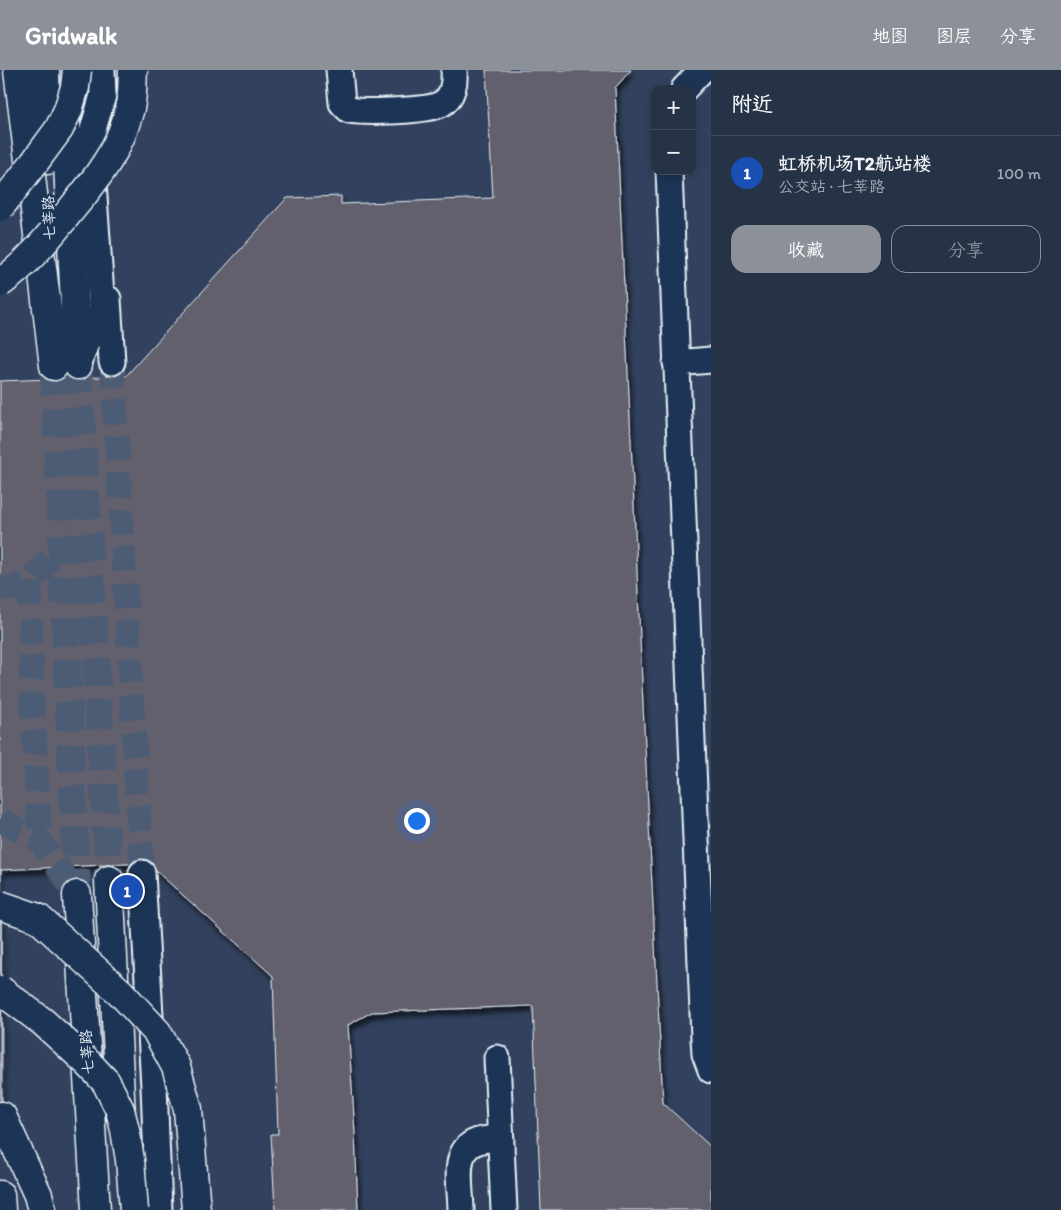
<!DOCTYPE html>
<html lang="zh">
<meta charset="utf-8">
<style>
:root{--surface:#263246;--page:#323e51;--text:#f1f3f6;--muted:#a4aab3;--line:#424d5f;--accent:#8c9099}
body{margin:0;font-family:Itim,"LXGW WenKai TC",sans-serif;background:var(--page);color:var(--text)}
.controls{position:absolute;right:15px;top:15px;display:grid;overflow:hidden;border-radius:10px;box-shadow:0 2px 12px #0003}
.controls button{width:45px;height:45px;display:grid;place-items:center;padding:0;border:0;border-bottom:1px solid var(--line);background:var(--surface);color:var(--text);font:25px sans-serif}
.you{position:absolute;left:416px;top:750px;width:18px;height:18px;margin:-12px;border:4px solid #fff;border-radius:50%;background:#1a73e8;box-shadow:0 0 0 8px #1a73e833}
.badge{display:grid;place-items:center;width:32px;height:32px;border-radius:50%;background:var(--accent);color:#fff;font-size:16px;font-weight:700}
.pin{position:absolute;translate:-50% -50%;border:2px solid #fff;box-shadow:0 1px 5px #0006}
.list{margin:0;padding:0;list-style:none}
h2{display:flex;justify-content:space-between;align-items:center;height:65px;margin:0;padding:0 20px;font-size:21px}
h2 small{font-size:16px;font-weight:400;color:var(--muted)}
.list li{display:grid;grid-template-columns:32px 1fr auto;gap:15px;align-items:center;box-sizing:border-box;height:75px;padding:0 20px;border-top:1px solid var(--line)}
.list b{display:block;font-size:19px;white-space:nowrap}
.list p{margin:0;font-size:16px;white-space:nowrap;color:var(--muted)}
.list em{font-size:16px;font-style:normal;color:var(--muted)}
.actions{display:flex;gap:10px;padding:15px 20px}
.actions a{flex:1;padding:11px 0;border:1px solid var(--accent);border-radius:15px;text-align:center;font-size:18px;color:var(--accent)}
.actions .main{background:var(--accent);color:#fff}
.map{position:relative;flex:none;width:711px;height:1140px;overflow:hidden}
header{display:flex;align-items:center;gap:30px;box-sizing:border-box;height:70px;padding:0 25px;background:var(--accent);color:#fff}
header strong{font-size:24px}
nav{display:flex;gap:28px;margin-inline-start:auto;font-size:18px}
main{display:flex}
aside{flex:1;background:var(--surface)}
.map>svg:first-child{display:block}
.building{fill:#63606d;stroke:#e8f1f8;filter:url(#shadow)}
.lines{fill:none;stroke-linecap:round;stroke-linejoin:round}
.minor-tunnel{stroke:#4d5c75;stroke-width:25;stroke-dasharray:25 12;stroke-linecap:butt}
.major-tunnel{stroke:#4d5c75;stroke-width:28;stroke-dasharray:28 14;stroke-linecap:butt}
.minor-casing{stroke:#e8f1f8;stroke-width:29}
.major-casing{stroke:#e8f1f8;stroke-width:31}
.minor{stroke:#1d3557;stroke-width:25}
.major{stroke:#1d3557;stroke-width:28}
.highway-bridge-casing{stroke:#e8f1f8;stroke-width:31;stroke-linecap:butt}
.highway-bridge{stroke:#1d3557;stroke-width:28}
.labels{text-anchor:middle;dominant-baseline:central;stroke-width:4.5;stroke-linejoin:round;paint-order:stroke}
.street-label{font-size:15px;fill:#e8f1f8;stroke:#1d3557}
</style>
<header>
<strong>Gridwalk</strong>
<nav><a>地图</a><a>图层</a><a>分享</a></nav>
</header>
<main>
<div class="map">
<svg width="711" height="1140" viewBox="0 0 711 1140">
<defs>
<filter id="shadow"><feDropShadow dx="3" dy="5.5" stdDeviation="2.5" flood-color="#0009"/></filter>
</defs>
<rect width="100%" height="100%" fill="#32425e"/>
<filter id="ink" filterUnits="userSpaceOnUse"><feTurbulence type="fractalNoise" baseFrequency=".02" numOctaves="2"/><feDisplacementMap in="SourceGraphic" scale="10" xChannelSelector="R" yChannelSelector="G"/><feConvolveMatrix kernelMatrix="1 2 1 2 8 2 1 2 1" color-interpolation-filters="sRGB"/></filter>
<g filter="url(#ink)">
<path class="building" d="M486 0H631L615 18 644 656 663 1033 711 1077V1140H541L533 936 372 942 348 955 355 1063 358 1140H275L271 1064H278L273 906 147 793 0 800V311L126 306 287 128 341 126V134L493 128Z
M0 800H1L2 1046H0Z"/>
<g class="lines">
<path class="minor-tunnel" d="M112 292 142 803
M30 512 32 627 40 770
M0 518H12L30 512 62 475
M0 749 18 760 40 770 77 825"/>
<path class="major-tunnel" d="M78 295 109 810
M54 296 77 825"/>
<defs>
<path id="minor" d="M339 0 342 33 349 40C365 43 428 41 441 34 453 28 455 12 454 0
M684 19 702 0
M669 101 704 968 705 984 711 1000
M108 229 112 292
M676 293 711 290
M78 295 88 268 102 239 90 70 103 25 102 0
M142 803 154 1017 159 1140
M497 988 504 1140
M461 1140C460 1103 448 1066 501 1069"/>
<path id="major" d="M18 0 54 296
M45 0 47 90
M65 34 78 295
M109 810 121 1046
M77 825 96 1140
M2 1046 38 1125 42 1140
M0 1125 1 1140"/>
</defs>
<use href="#minor" class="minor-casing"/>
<use href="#major" class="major-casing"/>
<use href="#minor" class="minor"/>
<use href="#major" class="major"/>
<defs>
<path id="highway-bridge" d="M0 137 34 93 59 59 68 40 75 17 77 0
M0 213C29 193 52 163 74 136 90 117 106 97 117 74 123 63 127 49 130 38 133 26 132 12 133 0
M0 835 38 848 121 923 157 962 176 997 188 1039 196 1140
M0 920 43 952 89 994 106 1012 120 1040 125 1060 130 1090 134 1140"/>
</defs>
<use href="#highway-bridge" class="highway-bridge-casing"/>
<use href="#highway-bridge" class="highway-bridge"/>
</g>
</g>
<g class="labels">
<g class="street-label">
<text transform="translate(49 148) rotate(-92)">七莘路</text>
<text transform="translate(87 982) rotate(-93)">七莘路</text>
</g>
</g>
</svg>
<div class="controls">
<button>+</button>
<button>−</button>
</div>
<div class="you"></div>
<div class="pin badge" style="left:127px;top:821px;background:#1a4fb4">1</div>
</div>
<aside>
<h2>附近<small></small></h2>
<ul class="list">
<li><span class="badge" style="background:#1a4fb4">1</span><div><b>虹桥机场T2航站楼</b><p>公交站 · 七莘路</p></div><em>100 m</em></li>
</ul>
<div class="actions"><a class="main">收藏</a><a>分享</a></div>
</aside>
</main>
